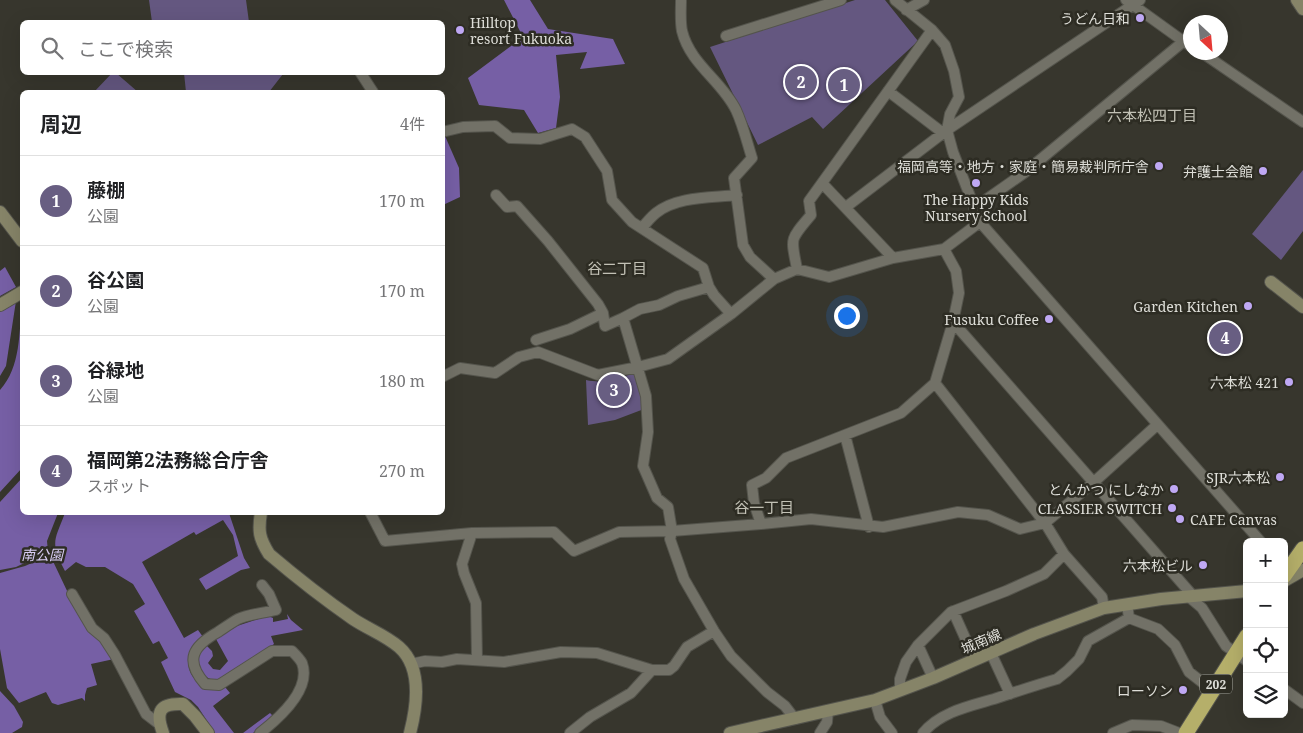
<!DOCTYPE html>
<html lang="ja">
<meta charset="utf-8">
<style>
:root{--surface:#fff;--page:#f6f6f6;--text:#202124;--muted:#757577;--line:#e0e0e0;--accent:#685e82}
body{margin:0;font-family:"Noto Serif","Noto Sans JP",serif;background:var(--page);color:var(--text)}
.controls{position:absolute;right:15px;bottom:15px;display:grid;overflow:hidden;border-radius:8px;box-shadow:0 5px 20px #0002}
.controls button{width:45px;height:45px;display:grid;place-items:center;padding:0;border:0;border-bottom:1px solid var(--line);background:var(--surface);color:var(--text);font:25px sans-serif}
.compass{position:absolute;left:1183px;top:15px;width:45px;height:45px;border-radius:50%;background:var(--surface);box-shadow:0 5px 20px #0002;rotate:154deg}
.you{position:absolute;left:846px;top:315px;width:18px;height:18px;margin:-12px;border:4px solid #fff;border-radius:50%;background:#1a73e8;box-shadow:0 0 0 8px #1a73e833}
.badge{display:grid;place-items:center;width:32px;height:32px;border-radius:50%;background:var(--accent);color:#fff;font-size:16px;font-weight:700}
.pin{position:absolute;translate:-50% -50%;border:2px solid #fff;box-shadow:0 1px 5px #0006}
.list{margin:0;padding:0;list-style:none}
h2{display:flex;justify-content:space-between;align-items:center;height:65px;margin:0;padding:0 20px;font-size:21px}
h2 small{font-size:16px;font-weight:400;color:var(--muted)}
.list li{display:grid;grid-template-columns:32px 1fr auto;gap:15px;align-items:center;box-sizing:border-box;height:90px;padding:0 20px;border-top:1px solid var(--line)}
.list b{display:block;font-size:19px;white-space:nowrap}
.list p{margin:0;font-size:16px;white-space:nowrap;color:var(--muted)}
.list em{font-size:16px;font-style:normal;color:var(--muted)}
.icon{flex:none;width:28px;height:28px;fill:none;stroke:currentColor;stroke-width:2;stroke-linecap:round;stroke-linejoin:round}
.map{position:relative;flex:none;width:1303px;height:733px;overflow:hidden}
.search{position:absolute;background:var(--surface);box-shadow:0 5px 20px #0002;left:20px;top:20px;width:425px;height:55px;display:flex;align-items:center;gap:12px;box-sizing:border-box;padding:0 18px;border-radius:8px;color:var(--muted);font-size:19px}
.panel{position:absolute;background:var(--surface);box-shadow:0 5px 20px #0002;left:20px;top:90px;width:425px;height:425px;border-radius:8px}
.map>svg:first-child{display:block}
.green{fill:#645780}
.forest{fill:#765fa5}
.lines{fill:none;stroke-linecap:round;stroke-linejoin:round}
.street-casing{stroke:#54544c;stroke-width:12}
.secondary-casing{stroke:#54544c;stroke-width:14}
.highway-casing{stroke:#54544c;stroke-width:17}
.street{stroke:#727167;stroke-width:10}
.secondary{stroke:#868468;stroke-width:12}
.highway{stroke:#b5af6a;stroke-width:15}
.poi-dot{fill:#bfa8f4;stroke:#2d2c23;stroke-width:2}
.labels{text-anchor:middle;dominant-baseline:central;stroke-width:5;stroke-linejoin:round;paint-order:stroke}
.shield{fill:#2d2c23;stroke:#a9a9a2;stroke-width:1}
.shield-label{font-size:12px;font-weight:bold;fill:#deded8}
.poi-label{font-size:14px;fill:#deded8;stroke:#2d2c23;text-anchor:end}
.park-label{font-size:14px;font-style:italic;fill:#d9cef5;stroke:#2d2c23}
.street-label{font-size:14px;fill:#deded8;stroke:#2d2c23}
.neighbourhood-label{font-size:15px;fill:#c2c1b5;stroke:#2d2c23}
</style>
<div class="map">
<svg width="1303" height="733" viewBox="0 0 1303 733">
<rect width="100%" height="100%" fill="#37362d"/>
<path class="green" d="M149 0H246L249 22H152Z
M855 0H885L918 41 823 129 812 117 758 145 710 47Z
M113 72 116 73 138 92H94Z
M282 72 283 74 269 92H186L184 73Z
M1303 170V231L1281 260 1252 234Z
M635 372 644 409 615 420 588 425 586 380C604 384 619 379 635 372Z"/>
<path class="forest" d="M504 0H530L548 29 613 39 625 64 580 69 587 52 556 55 560 97 556 128 538 133 524 110 479 105 468 78 523 37Z
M442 133 445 136 459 168 460 197 443 205Z
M5 267 16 287 0 296V271Z
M16 301 6 366 0 376V310Z
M22 302V468L0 492V390C21 367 19 332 22 302Z
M22 478V512L58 513 47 541 48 552 16 567 0 570V502Z
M65 513H229L244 558 250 568 241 570 206 590 199 579 238 556 233 535 223 520 196 535 194 532 142 562 184 638 198 630 203 637C188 646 182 670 198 682 201 684 206 685 209 686 215 687 219 689 225 687L230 693 213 706 234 733H215L198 707 191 700 175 692 161 662 168 658 159 641 153 644 134 611 145 604 133 584 105 567H86L76 562 65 571C50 542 54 542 65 513Z
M50 555 69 595 114 659 91 664 97 685 87 688 85 695V701L82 698 58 705 52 703 46 692 19 703 7 688 0 649V573L25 566Z
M287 614 291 620 303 630 271 636 274 644 222 679C208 684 194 670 199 655 200 652 203 648 206 645L212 651 213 656 208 663 213 669 220 670 228 661 216 639 237 626 268 616 273 618V622L288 619Z
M0 691 14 706 23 722 22 727 12 733H0Z
M270 713 273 716 253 733H243Z"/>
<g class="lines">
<defs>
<path id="street" d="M681 0C681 10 680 21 682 31 690 64 722 81 736 110 743 125 747 142 752 158L734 178 743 245 750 257 774 279
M895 0 932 30 945 45 954 71 959 97 950 114 947 130 953 152 980 222 1261 542
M1126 0 1190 46
M906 10 924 0
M726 36 841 0
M1201 52 1303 122
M360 72 373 92
M888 91 943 133
M442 132 463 127 495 126 510 138 540 139 572 129 585 137 607 171 612 200 632 222 703 268 709 287 678 296 659 305 640 309 623 318
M496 195 507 207 517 206 548 241 598 304 603 313 605 326 623 318 646 396 648 432 643 466 657 498 668 507 672 531 670 539 684 579 714 631 731 656 767 692 785 706 795 719
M846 207 947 130 1140 0
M974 208 1024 173 1184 41
M642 228C646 223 651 217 656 213 677 196 711 198 737 195
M893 258 822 183 932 30
M797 269C791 237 789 241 811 215L809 201 822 183
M709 287 714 295 731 314
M953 322 1194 597
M536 340 570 329 603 313
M442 377 460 368 495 373 519 357 538 352 598 375 638 367 668 359 731 314 774 279 797 269 829 277 893 258 944 249 980 222
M935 383 1045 523 1064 554 1102 597 1104 608
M845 435 869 527
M370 512 385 541 472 533 554 532 574 551 619 532 672 531 761 524 754 503 752 485 766 478 786 458 901 413 935 383 953 322 959 293 956 271 944 249
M761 524 811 519 883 527 958 512 988 515 1020 529 1045 523 1094 482 1157 425
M472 533 462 564 464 573 476 603 477 660
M72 594 92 628 104 638 115 655 146 714 159 724
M1189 597 1202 608 1226 646 1247 661
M953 611 975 660
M1129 618 1158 629 1175 645 1189 672 1212 690
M918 645 933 678
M991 653 1010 694
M411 664 425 661 442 662 457 659 504 662 561 652 597 653 652 670H669L674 666 687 647 714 631
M1284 689 1303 703
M900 690V679L906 662 918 645 951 612 1006 591 1044 574 1064 554
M875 700 880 717 892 733
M260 733C278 719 312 690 302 663 300 659 295 654 292 651H272L219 685 205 684C184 660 193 646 218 632 224 628 231 623 238 619 249 614 264 613 276 610L269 594 262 585
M570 733 590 717 631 693 652 670
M820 733 827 722 828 710
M923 733C940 712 970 706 994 699 1015 692 1036 685 1057 679L1067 671 1079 659 1088 641 1129 618 1127 604
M1113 733 1132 725 1161 726 1179 733"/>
<path id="secondary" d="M1297 0 1303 9
M0 212 22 241
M1271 282 1303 307
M0 305 22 292
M261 512C258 531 259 538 269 554 296 577 324 599 353 619 368 629 385 635 399 647 423 668 417 706 410 733
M1284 581 1303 570
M163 733C155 711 160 703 183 704L195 716 208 733
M730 733 875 700 933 678 1034 634 1104 608 1161 599 1247 591"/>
<path id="highway" d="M1284 576 1303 549
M1186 733 1247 636"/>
</defs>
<use href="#street" class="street-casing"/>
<use href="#secondary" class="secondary-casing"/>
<use href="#highway" class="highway-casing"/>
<use href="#street" class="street"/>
<use href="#secondary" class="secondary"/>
<use href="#highway" class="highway"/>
</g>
<g class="poi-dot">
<circle cx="1140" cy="18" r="5"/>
<circle cx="460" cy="30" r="5"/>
<circle cx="1159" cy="166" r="5"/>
<circle cx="1263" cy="171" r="5"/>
<circle cx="976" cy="183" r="5"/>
<circle cx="1248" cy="306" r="5"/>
<circle cx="1049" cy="319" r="5"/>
<circle cx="1289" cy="382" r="5"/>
<circle cx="1280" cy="477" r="5"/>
<circle cx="1174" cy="489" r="5"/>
<circle cx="1172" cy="508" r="5"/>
<circle cx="1180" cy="519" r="5"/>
<circle cx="1203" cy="565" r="5"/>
<circle cx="1183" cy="690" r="5"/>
</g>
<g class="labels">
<rect class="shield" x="1200" y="674.5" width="32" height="19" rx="4"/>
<g class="shield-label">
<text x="1216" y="684">202</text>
</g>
<g class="poi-label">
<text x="1130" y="18">うどん日和</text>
<text x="470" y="22" text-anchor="start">Hilltop<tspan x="470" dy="16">resort Fukuoka</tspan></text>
<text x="1149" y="166">福岡高等・地方・家庭・簡易裁判所庁舎</text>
<text x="1253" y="171">弁護士会館</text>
<text x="976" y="199" text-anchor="middle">The Happy Kids<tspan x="976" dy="16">Nursery School</tspan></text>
<text x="1238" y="306">Garden Kitchen</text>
<text x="1039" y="319">Fusuku Coffee</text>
<text x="1279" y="382">六本松 421</text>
<text x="1270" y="477">SJR六本松</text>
<text x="1164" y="489">とんかつ にしなか</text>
<text x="1162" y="508">CLASSIER SWITCH</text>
<text x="1190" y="519" text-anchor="start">CAFE Canvas</text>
<text x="1193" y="565">六本松ビル</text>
<text x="1173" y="690">ローソン</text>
</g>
<g class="park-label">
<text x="42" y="554">南公園</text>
</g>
<g class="street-label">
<text transform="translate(981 641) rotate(-23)">城南線</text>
</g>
<g class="neighbourhood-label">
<text x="1152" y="115">六本松四丁目</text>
<text x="617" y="268">谷二丁目</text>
<text x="764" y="507">谷一丁目</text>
</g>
</g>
</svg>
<div class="controls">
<button>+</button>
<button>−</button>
<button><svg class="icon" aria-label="locate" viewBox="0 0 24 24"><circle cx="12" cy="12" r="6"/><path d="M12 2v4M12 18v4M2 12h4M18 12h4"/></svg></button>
<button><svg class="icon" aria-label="layers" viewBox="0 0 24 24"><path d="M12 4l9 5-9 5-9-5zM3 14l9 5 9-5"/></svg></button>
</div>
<svg class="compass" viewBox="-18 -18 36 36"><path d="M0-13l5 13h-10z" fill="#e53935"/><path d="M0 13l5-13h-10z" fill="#757577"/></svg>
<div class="you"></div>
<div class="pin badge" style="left:844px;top:85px">1</div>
<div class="pin badge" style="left:801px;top:82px">2</div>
<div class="pin badge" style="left:614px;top:390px">3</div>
<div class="pin badge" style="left:1225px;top:338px">4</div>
<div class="search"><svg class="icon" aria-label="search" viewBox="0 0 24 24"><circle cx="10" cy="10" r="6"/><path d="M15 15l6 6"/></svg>ここで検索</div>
<section class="panel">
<h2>周辺<small>4件</small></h2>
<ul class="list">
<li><span class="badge">1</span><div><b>藤棚</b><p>公園</p></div><em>170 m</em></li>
<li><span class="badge">2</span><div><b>谷公園</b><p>公園</p></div><em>170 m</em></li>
<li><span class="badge">3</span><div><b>谷緑地</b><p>公園</p></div><em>180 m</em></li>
<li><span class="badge">4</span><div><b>福岡第2法務総合庁舎</b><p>スポット</p></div><em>270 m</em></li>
</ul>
</section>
</div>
